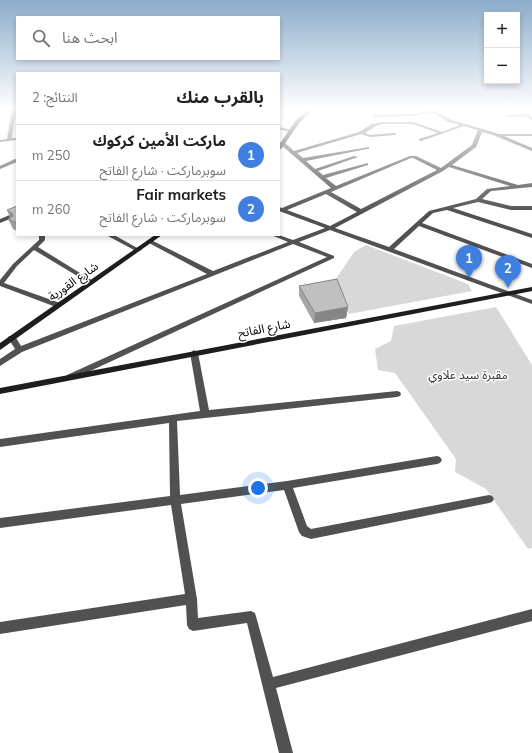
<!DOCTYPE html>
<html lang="ar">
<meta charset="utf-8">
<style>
:root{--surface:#fff;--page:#f6f6f6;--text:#222;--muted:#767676;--line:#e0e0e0;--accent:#000}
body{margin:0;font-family:Mulish,"Noto Sans Arabic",sans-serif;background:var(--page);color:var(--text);direction:rtl}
.controls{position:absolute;right:12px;top:12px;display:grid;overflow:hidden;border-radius:0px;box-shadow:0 2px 6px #0003}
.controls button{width:36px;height:36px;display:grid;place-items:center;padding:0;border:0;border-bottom:1px solid var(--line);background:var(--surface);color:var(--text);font:20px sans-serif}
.you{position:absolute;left:258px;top:488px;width:14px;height:14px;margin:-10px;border:3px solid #fff;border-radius:50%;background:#1a73e8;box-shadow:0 0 0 6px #1a73e833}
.badge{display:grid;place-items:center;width:26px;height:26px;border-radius:50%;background:var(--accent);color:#fff;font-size:13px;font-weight:700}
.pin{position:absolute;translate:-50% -33px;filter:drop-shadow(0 1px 2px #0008)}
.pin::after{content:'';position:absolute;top:21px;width:14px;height:12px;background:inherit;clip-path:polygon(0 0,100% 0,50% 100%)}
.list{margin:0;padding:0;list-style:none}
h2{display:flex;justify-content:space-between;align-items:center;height:52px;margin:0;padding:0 16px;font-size:17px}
h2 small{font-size:13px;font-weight:400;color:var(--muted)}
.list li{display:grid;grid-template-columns:26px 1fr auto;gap:12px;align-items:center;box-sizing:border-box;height:56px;padding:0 16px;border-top:1px solid var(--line)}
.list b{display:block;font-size:15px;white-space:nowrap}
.list p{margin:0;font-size:13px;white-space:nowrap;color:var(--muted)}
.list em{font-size:13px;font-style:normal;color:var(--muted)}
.icon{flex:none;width:22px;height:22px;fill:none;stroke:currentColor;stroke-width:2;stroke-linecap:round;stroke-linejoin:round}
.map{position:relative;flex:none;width:532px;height:753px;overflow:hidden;direction:ltr}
.search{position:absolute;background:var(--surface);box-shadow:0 2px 6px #0003;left:16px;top:16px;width:264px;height:44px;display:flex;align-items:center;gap:10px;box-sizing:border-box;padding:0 14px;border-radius:0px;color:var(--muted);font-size:15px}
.panel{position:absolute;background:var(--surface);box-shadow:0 2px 6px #0003;left:16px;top:72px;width:264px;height:164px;border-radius:0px;direction:rtl}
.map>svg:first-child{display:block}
.green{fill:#d8d8d8}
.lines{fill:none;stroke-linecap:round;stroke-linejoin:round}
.street{fill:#515151;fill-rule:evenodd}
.secondary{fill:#1e1e1e;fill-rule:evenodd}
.wall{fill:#a5a5a5}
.shaded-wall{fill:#868686}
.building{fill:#c0c0c0;stroke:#868686}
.labels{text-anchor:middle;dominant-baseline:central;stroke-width:3;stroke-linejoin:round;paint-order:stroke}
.street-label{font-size:12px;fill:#000;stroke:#fff}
.park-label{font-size:12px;fill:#2f2f2f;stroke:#fff}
</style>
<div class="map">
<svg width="532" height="753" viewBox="0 0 532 753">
<rect width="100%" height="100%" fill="#fff"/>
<path class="green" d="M366 245 468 284 472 291 349 314 333 283 354 252Z
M496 307 532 365V548L528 549 486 489 455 472 456 459 395 373 378 370 375 349 391 341 394 326Z"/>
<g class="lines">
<path class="street" d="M12 108H16L12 138H17V140L0 142V140L7 139Z
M425 108H429L452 120 499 134H532V136H504L532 148V151L493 135 482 132 476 147 452 165 518 185 532 183V187L491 191 482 199 511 206H532V210H511L478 202 453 208 532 234V238L447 210 433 213 422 223 532 264V268L419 226 394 249 532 300V304L330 230 299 242 334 256V258L73 379 70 380 66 377 67 375 327 257 293 244 22 352 0 366V359L15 349 8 338 9 336H15L21 346 207 274 149 243V241H153L213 271 288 242 271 235H279L293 240 325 228 279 211V207L282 208 331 188 280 144V142H284L294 151 359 132 372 124 382 122H413L442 132 460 125 448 122 432 112 413 116 375 117 373 116 375 115 413 114 428 111ZM382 124H413L438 133 419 139V140L421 141 464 126 478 130 472 145 441 168 416 156H410L336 186 326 178 368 165V163L323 175 318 171 358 157 354 156 315 169 306 161 367 149H369V147L303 158 297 153 361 134 370 137 395 135 397 134 395 133 370 135 365 133 376 126ZM411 158H413L437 170 361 209 331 192ZM449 167 510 186 487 189 476 199 429 211 389 247 335 228 443 171ZM326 194 357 212 330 226 287 210Z
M526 114 532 117V120L525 116 508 117 506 116 508 115Z
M279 127 292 130V131L290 132 279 129Z
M15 159H17V162L0 169V166Z
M17 212V216L0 223V219Z
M39 235H45V240L38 247 93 281V283H89L34 250 17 266 4 283 60 303 61 305 60 307H56L0 286V280L13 264 39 240Z
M106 235H114L141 250 140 251H136Z
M194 350 198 353 209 410 397 391 400 392 401 394 400 396 397 397 177 421 180 495 287 481 437 456 440 457 442 460 440 463 437 464 293 488 307 526 311 529 489 495 492 496 494 499 492 502 489 503 311 539 302 536 299 532 284 490 181 504 197 599 198 618 251 611 255 613 273 677 532 609V621L276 688 293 753H279L247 623 193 631 189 629 187 625 186 605 0 634V622L185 594 171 505 0 528V518L170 496 169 423 0 447V439L200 411 190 353Z"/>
<path class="secondary" d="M311 108H315L300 122 281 149H279V145L296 120Z
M155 235H162L0 350V343Z
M532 287V291L0 394V388Z"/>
</g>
<path class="wall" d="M17 206V231L13 229 8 219 10 218 7 210Z
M299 286 348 307 346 318 314 323 299 296Z"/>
<path class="shaded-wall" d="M348 307 346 318 314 323 315 313Z"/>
<path class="building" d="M17 206V223L8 219 13 216 10 215 13 214 7 210Z
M337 279 348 307 315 313 299 286Z"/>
<linearGradient id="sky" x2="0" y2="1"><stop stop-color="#8baccb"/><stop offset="0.51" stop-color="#fff"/><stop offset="1" stop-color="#fff" stop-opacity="0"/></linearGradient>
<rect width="532" height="213" fill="url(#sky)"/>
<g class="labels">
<g class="street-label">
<text transform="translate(73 281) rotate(-35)">شارع القورية</text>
<text transform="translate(264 328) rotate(-11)">شارع الفاتح</text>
</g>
<g class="park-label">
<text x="468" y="374">مقبرة سيد علاوي</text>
</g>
</g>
</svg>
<div class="controls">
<button>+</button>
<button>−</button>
</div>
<div class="you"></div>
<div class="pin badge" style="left:469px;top:278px;background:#3f7fe0">1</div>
<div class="pin badge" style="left:508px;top:288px;background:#3f7fe0">2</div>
<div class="search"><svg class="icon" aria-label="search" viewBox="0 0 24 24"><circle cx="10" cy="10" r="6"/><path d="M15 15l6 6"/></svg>ابحث هنا</div>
<section class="panel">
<h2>بالقرب منك<small>النتائج: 2</small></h2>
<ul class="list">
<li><span class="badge" style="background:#3f7fe0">1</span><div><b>ماركت الأمين كركوك</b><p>سوبرماركت · شارع الفاتح</p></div><em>250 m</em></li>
<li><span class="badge" style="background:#3f7fe0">2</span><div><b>Fair markets</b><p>سوبرماركت · شارع الفاتح</p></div><em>260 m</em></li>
</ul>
</section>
</div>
